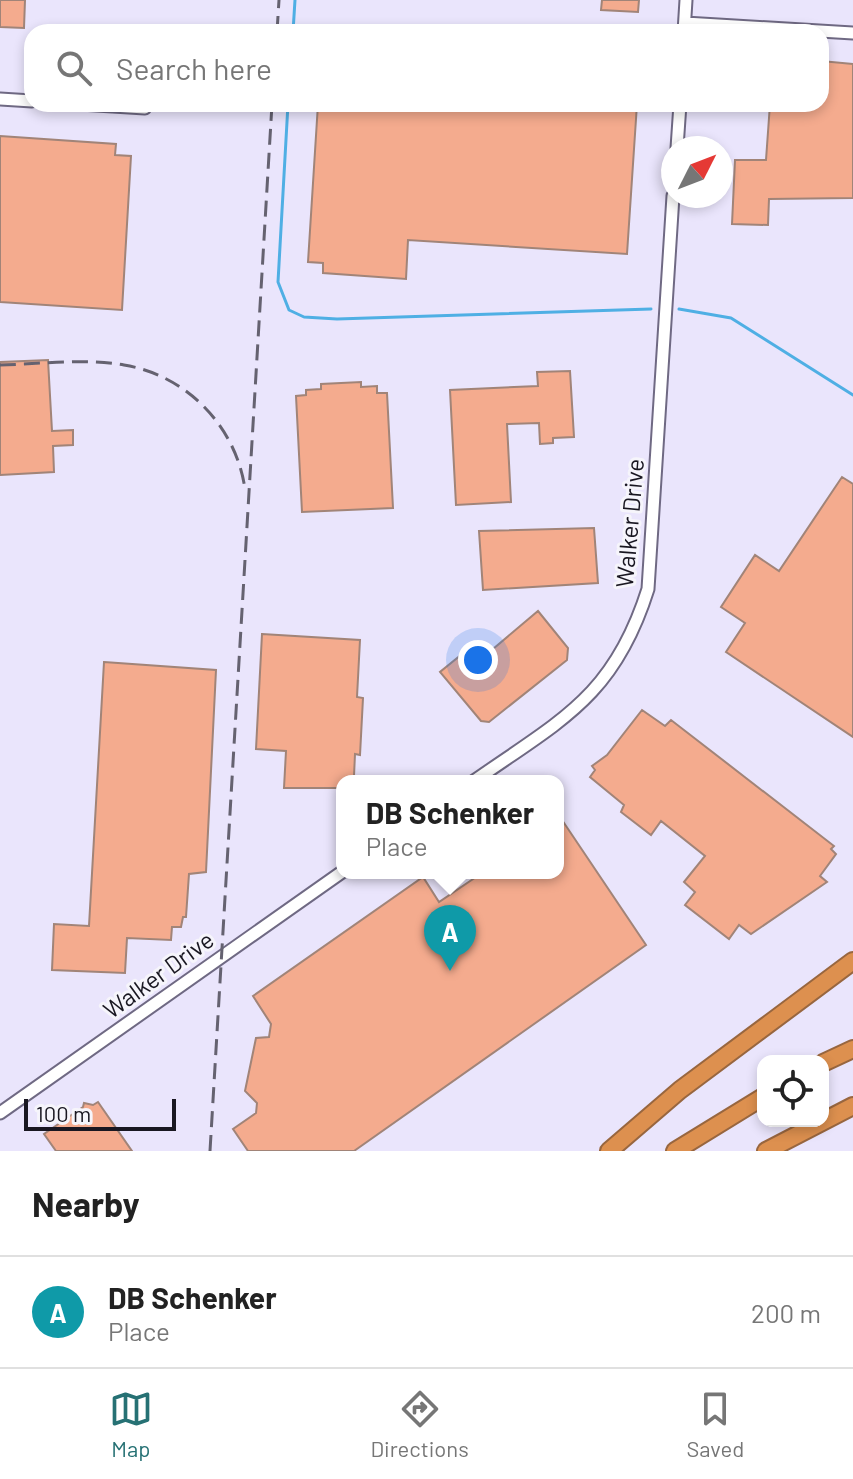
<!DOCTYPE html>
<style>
:root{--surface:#fff;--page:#f6f6f6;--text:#222;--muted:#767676;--line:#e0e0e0;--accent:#267174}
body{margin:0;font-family:Barlow,sans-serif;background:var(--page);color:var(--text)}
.controls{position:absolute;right:24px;bottom:24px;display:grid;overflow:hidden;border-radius:16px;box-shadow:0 4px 12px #0003}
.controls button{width:72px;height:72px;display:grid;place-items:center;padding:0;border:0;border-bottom:2px solid var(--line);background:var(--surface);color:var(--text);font:40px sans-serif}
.compass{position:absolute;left:661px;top:136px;width:72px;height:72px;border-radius:50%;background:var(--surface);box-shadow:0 4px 12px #0003;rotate:48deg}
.scale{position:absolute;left:24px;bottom:20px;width:152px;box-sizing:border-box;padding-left:8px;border:4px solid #191721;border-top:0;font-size:22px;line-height:28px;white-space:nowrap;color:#191721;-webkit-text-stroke:6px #f6f5fb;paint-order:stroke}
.you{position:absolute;left:478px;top:660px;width:28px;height:28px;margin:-20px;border:6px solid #fff;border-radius:50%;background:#1a73e8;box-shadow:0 0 0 12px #1a73e833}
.badge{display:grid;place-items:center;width:52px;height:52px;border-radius:50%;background:var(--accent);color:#fff;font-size:26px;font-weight:700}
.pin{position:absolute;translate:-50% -66px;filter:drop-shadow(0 2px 4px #0008)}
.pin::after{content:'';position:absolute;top:42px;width:28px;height:24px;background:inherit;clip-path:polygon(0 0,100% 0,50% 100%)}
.popup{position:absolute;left:336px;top:775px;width:228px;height:104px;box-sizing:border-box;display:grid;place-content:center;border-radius:16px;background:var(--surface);filter:drop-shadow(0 2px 6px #0005);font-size:26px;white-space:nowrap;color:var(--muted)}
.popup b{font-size:30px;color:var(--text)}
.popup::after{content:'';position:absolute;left:50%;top:100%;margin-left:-16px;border:16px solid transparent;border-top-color:var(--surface)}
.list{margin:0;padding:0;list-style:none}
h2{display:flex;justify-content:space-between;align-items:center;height:104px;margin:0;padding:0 32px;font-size:34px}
h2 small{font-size:26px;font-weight:400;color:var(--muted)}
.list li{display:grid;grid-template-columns:52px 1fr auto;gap:24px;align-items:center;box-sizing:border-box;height:112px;padding:0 32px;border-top:2px solid var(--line)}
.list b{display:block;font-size:30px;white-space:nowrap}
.list p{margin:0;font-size:26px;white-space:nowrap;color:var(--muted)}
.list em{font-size:26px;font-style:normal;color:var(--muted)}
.icon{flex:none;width:44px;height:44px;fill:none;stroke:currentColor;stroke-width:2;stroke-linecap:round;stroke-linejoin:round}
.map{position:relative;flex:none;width:853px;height:1151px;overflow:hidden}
.search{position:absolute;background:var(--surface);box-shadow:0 4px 12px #0003;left:24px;right:24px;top:24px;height:88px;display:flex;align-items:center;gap:20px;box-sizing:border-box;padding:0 28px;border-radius:24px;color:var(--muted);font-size:30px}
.sheet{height:216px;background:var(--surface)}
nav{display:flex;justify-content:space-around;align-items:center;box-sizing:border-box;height:112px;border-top:2px solid var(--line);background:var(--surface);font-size:22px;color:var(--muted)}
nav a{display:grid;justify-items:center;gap:4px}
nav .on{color:var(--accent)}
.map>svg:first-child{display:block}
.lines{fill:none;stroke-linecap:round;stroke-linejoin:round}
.stream{stroke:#4fafe4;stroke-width:3}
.building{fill:#f4ab8e;stroke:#a18478;stroke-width:2}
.minor-casing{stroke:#6f6983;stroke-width:15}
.highway-casing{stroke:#98663f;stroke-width:20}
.minor{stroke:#fff;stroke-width:11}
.highway{stroke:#dd904f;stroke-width:16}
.rail{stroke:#656270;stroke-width:3;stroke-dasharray:16 8;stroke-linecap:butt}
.labels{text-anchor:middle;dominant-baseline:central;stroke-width:6;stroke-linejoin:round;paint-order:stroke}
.street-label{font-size:24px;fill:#191721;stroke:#f6f5fb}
</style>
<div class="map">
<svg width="853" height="1151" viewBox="0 0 853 1151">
<rect width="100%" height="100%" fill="#eae5fc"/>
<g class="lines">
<path class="stream" d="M293 32 295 0
M288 104 278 282 289 310 304 317 337 319 651 309
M679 309 731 318 853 395"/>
</g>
<path class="building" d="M0 0H25L24 28 0 27Z
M602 0H639L638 12 601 10Z
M821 61 853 64V198L769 199 768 225 732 224 735 160H766L770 104H821Z
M318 104H637L627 254 408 240 406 279 323 273V263L308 262Z
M0 136 116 144 115 155 131 156 122 310 0 302Z
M48 360 52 431 73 430V445L53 446 54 472 0 475V362Z
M570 371 574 437 553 438V443L540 444 539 423 507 424 511 502 456 505 450 390 538 386 537 372Z
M361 382V387L377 386V393H387L393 508 302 512 296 396 306 395V390L321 389V384Z
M842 477 853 484V737L726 652 745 623 721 607 755 555 779 571Z
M594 528 598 583 483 590 479 531Z
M538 611 568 648 567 660 489 722 481 721 440 672 477 642 487 654Z
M262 634 360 640 357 697 363 698 360 755 355 754 354 776H352V781H342V788H284L286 751 256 749Z
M104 662 216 670 206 872 189 874 186 917H183L181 927H172L171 940 127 938 125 973 52 970 54 924 89 926Z
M642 710 665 726 671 720 834 846 831 849 836 854 820 876 827 882 751 934 739 925 729 939 685 905 695 892 684 882 705 856 661 821 651 835 621 812 624 805 590 777 595 770 592 766 607 755Z
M558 814 646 945 354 1151H248L233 1129 256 1113 257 1103 245 1091 256 1038 269 1037 271 1024 253 996 423 877 439 902 482 873H558Z
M98 1102 132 1151H56L44 1134 83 1107 84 1103 93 1105Z"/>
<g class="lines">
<defs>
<path id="minor" d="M685 23 853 33
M684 32 686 0
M0 99 32 101
M80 104 145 108
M677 148 680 104
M474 781C561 720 614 697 648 589L673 196
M0 1113 342 872"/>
<path id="highway" d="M823 1063 853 1049
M609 1151 680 1090 853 961
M675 1151 763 1097
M766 1151 853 1106"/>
</defs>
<use href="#minor" class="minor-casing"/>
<use href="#highway" class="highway-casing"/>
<use href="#minor" class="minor"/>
<use href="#highway" class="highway"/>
<path class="rail" d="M277 32 279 0
M0 365C40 364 84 358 124 365 186 375 236 426 245 489
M210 1151 272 104"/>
</g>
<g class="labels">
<g class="street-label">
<text transform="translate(629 523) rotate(-85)">Walker Drive</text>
<text transform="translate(158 974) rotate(-36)">Walker Drive</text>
</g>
</g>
</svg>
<div class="controls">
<button><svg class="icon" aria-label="locate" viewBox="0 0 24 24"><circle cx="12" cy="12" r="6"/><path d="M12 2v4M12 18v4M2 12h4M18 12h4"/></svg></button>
</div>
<svg class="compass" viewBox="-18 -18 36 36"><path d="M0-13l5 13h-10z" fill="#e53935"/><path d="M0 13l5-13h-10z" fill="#767676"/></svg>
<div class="scale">100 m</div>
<div class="you"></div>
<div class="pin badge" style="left:450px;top:971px;background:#0f9aa8">A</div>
<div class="popup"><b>DB Schenker</b>Place</div>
<div class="search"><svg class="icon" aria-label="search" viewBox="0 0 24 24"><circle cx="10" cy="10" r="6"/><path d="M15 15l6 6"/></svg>Search here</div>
</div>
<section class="sheet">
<h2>Nearby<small></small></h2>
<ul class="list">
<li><span class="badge" style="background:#0f9aa8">A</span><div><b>DB Schenker</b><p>Place</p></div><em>200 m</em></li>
</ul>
</section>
<nav>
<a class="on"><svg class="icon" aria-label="map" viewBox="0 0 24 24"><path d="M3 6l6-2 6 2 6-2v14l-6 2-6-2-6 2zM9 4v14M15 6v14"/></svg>Map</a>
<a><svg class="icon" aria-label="directions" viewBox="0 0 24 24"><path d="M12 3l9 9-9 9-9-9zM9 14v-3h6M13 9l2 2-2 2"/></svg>Directions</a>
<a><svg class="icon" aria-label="saved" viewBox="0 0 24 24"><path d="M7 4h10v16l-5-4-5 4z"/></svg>Saved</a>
</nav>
